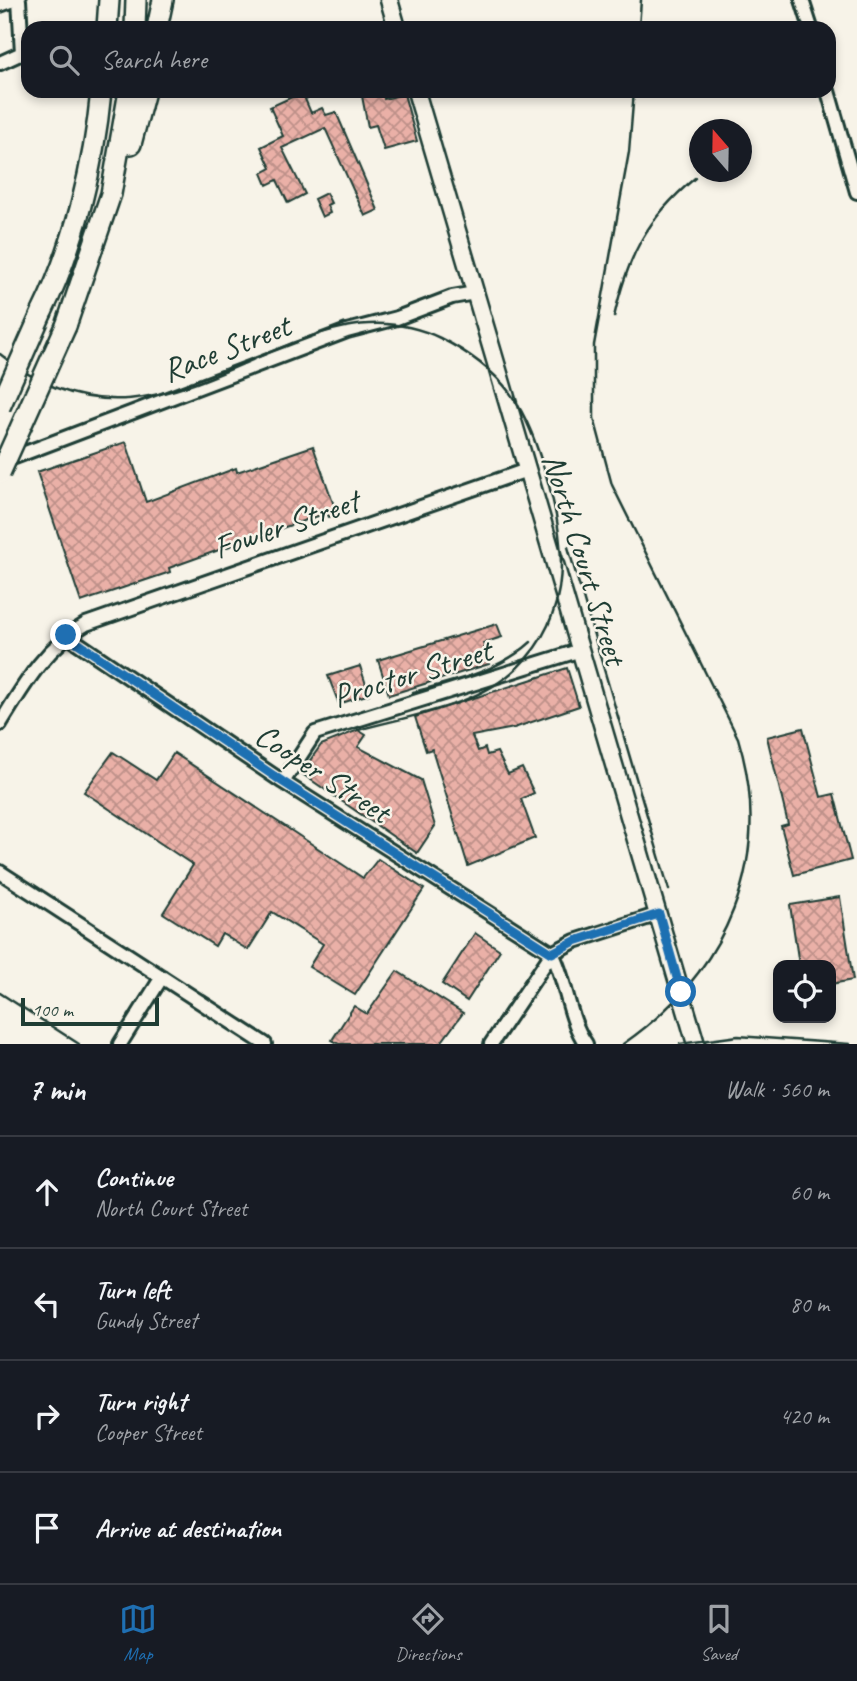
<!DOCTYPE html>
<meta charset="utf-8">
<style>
:root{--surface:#171b24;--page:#20242c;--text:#f1f3f6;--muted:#9ea1a6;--line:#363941;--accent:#1f6fb2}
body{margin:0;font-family:Caveat,sans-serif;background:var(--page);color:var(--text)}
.controls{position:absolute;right:21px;bottom:21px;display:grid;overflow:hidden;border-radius:14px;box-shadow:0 4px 10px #0003}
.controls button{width:63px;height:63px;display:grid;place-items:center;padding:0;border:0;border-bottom:2px solid var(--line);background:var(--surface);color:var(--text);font:35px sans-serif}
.compass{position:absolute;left:689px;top:119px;width:63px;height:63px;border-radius:50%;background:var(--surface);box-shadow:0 4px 10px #0003;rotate:340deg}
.scale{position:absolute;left:21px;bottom:18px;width:138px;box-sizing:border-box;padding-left:7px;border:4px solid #1f3d34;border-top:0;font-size:19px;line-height:24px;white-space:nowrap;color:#1f3d34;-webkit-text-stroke:5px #f7f3e8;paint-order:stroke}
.stop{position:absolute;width:21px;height:21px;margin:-16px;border:5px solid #1f6fb2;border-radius:50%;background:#fff}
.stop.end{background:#1f6fb2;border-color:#fff;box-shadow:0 2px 7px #0008}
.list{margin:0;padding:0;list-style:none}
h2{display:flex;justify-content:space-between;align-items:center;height:91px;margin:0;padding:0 28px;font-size:30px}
h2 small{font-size:23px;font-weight:400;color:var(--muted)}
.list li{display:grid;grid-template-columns:46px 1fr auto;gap:21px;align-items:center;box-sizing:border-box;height:112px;padding:0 28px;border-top:2px solid var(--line)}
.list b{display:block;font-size:26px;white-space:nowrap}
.list p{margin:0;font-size:23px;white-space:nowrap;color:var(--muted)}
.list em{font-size:23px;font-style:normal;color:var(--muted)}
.icon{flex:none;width:38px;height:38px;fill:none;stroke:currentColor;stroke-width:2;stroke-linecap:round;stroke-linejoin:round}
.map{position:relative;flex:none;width:857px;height:1044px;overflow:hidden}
.search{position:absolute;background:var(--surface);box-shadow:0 4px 10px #0003;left:21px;right:21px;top:21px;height:77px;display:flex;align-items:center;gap:18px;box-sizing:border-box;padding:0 24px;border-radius:21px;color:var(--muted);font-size:26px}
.sheet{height:539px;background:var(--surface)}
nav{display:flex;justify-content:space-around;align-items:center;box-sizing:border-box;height:98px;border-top:2px solid var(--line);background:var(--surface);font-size:19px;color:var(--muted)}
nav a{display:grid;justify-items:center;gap:4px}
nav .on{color:var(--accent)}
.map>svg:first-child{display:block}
.building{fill:url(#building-cross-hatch);stroke:#1f3d34;stroke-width:2}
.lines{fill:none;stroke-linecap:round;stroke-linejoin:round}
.minor-casing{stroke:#1f3d34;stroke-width:18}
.major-casing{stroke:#1f3d34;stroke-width:21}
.highway-casing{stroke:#1f3d34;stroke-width:24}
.minor{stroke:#f7f3e8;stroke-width:12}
.major{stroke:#f7f3e8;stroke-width:16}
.highway{stroke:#f7f3e8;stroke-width:19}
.rail{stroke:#1f3d34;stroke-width:2.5}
.highway-bridge-casing{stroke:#1f3d34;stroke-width:24;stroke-linecap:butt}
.highway-bridge{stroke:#f7f3e8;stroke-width:19}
.route{stroke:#1f6fb2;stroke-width:9}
.labels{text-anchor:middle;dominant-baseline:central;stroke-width:5;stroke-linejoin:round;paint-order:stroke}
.street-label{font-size:33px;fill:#1f3d34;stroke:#f7f3e8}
</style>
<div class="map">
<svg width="857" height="1044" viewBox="0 0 857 1044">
<defs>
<pattern id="building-cross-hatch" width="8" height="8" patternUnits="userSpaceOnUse" patternTransform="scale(1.75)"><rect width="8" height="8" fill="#eab0a7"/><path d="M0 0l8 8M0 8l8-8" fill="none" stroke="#bd9089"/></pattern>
</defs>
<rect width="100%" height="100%" fill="#f7f3e8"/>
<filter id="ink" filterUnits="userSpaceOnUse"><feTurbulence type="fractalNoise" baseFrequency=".0143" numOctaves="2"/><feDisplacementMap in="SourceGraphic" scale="14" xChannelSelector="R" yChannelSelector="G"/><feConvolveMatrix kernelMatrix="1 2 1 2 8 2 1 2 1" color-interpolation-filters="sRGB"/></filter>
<g filter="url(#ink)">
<path class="building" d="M305 91H323L305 99 311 113 322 108 326 115 336 112 378 210 365 216 325 128 282 148 305 194 288 203 277 180 267 185 262 173 271 168 261 147 283 136 270 107Z
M361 91H383L384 99 404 94 417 141 384 150 376 125 368 127Z
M326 193 331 203 327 205 330 213 322 217 314 199Z
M126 442 146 502 236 468 237 472 313 446 337 514 329 517 327 513 255 537 169 568 170 572 81 602 37 472Z
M497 624 502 637 483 643 489 664 389 695 378 660Z
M360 666 369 694 339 704 328 676Z
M567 668 579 706 514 728 472 736 478 751 485 748 487 755 497 752 508 774 522 768 534 793 521 799 535 838 468 866 432 749 426 751 415 717Z
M803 728 821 797 834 794 851 860 794 875 781 826 788 824 767 737Z
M358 730 366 735 358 747 421 780 435 826 417 853 301 773 321 745Z
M113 752 156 780 174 753 363 878 378 859 424 889 355 995 309 967 323 944 272 912 248 950 222 934 215 946 163 913 193 865 84 792Z
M840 897 853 980 831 984V965H799L790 905Z
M475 933 500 950 467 1001 442 984Z
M397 971 463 1013 440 1044H339L332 1040 354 1006 367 1014Z"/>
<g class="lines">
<defs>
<path id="minor" d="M802 0 811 28
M0 5 14 0
M0 63 22 53 19 0
M828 91 857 192
M4 461 347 331 397 318 452 297 475 293
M66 635 283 782 552 953C567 982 568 1019 586 1044
M0 724C24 685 45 647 86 624L527 470
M283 782 315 733 581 650
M0 872 265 1044
M120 1044 162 977
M491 1044 552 953 575 941 659 914"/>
<path id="major" d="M389 0 397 28
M416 91 696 1044"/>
<path id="highway" d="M107 28 109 0
M135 28 136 0
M157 28 163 0
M131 144 145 91
M42 312C75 245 94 165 101 91
M66 326 111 194 129 91"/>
</defs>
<use href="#minor" class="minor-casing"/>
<use href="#major" class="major-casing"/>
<use href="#highway" class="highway-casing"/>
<use href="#minor" class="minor"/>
<use href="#major" class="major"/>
<use href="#highway" class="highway"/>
<path class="rail" d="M639 28 641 0
M614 317C628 256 646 219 695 178
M0 354C166 491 293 267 440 338 466 351 492 369 510 393 528 418 537 446 546 475 566 542 574 613 518 667 477 707 411 715 358 730
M568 547 669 890
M413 692C454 681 498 672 531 642
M0 993 79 1044
M623 1044C727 972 775 860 738 738L612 485 594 418V345L629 152 634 91
M680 1044 738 1036 850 1044"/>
<defs>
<path id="highway-bridge" d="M0 407 42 312
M0 473 66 326"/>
</defs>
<use href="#highway-bridge" class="highway-bridge-casing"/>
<use href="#highway-bridge" class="highway-bridge"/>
</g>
</g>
<g class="lines" filter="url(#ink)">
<path class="route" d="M66 635 283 782 552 953 575 941 659 914 681 992"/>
</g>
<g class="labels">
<g class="street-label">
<text transform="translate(226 348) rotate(-21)">Race Street</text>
<text transform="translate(286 524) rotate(-19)">Fowler Street</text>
<text transform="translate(585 559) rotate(73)">North Court Street</text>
<text transform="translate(412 673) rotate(-17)">Proctor Street</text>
<text transform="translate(323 773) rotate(33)">Cooper Street</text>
</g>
</g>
</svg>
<div class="controls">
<button><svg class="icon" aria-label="locate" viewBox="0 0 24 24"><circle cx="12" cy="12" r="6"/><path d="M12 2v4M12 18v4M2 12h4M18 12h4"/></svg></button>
</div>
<svg class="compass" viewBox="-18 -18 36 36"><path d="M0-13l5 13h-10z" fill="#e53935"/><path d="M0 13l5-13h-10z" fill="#9ea1a6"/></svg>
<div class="scale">100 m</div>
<div class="stop" style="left:681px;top:992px"></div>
<div class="stop end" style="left:66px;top:635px"></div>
<div class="search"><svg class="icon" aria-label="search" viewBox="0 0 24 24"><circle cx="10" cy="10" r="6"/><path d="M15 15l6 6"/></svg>Search here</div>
</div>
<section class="sheet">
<h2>7 min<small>Walk · 560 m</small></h2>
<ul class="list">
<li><svg class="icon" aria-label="ahead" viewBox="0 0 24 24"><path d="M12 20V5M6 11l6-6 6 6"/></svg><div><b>Continue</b><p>North Court Street</p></div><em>60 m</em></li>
<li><svg class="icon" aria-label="left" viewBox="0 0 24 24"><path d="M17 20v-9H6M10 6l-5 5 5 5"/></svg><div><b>Turn left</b><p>Gundy Street</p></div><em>80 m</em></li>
<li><svg class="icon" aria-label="right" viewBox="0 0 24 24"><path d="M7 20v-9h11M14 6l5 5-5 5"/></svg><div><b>Turn right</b><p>Cooper Street</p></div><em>420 m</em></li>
<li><svg class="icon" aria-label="arrive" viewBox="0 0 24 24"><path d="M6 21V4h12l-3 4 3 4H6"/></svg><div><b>Arrive at destination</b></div></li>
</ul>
</section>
<nav>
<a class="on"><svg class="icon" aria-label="map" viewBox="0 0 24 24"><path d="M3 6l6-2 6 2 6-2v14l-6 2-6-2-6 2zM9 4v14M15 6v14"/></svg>Map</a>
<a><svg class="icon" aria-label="directions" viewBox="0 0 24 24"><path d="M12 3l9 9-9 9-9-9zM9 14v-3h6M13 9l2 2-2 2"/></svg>Directions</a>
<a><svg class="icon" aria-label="saved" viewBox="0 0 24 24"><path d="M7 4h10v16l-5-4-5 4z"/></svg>Saved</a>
</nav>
